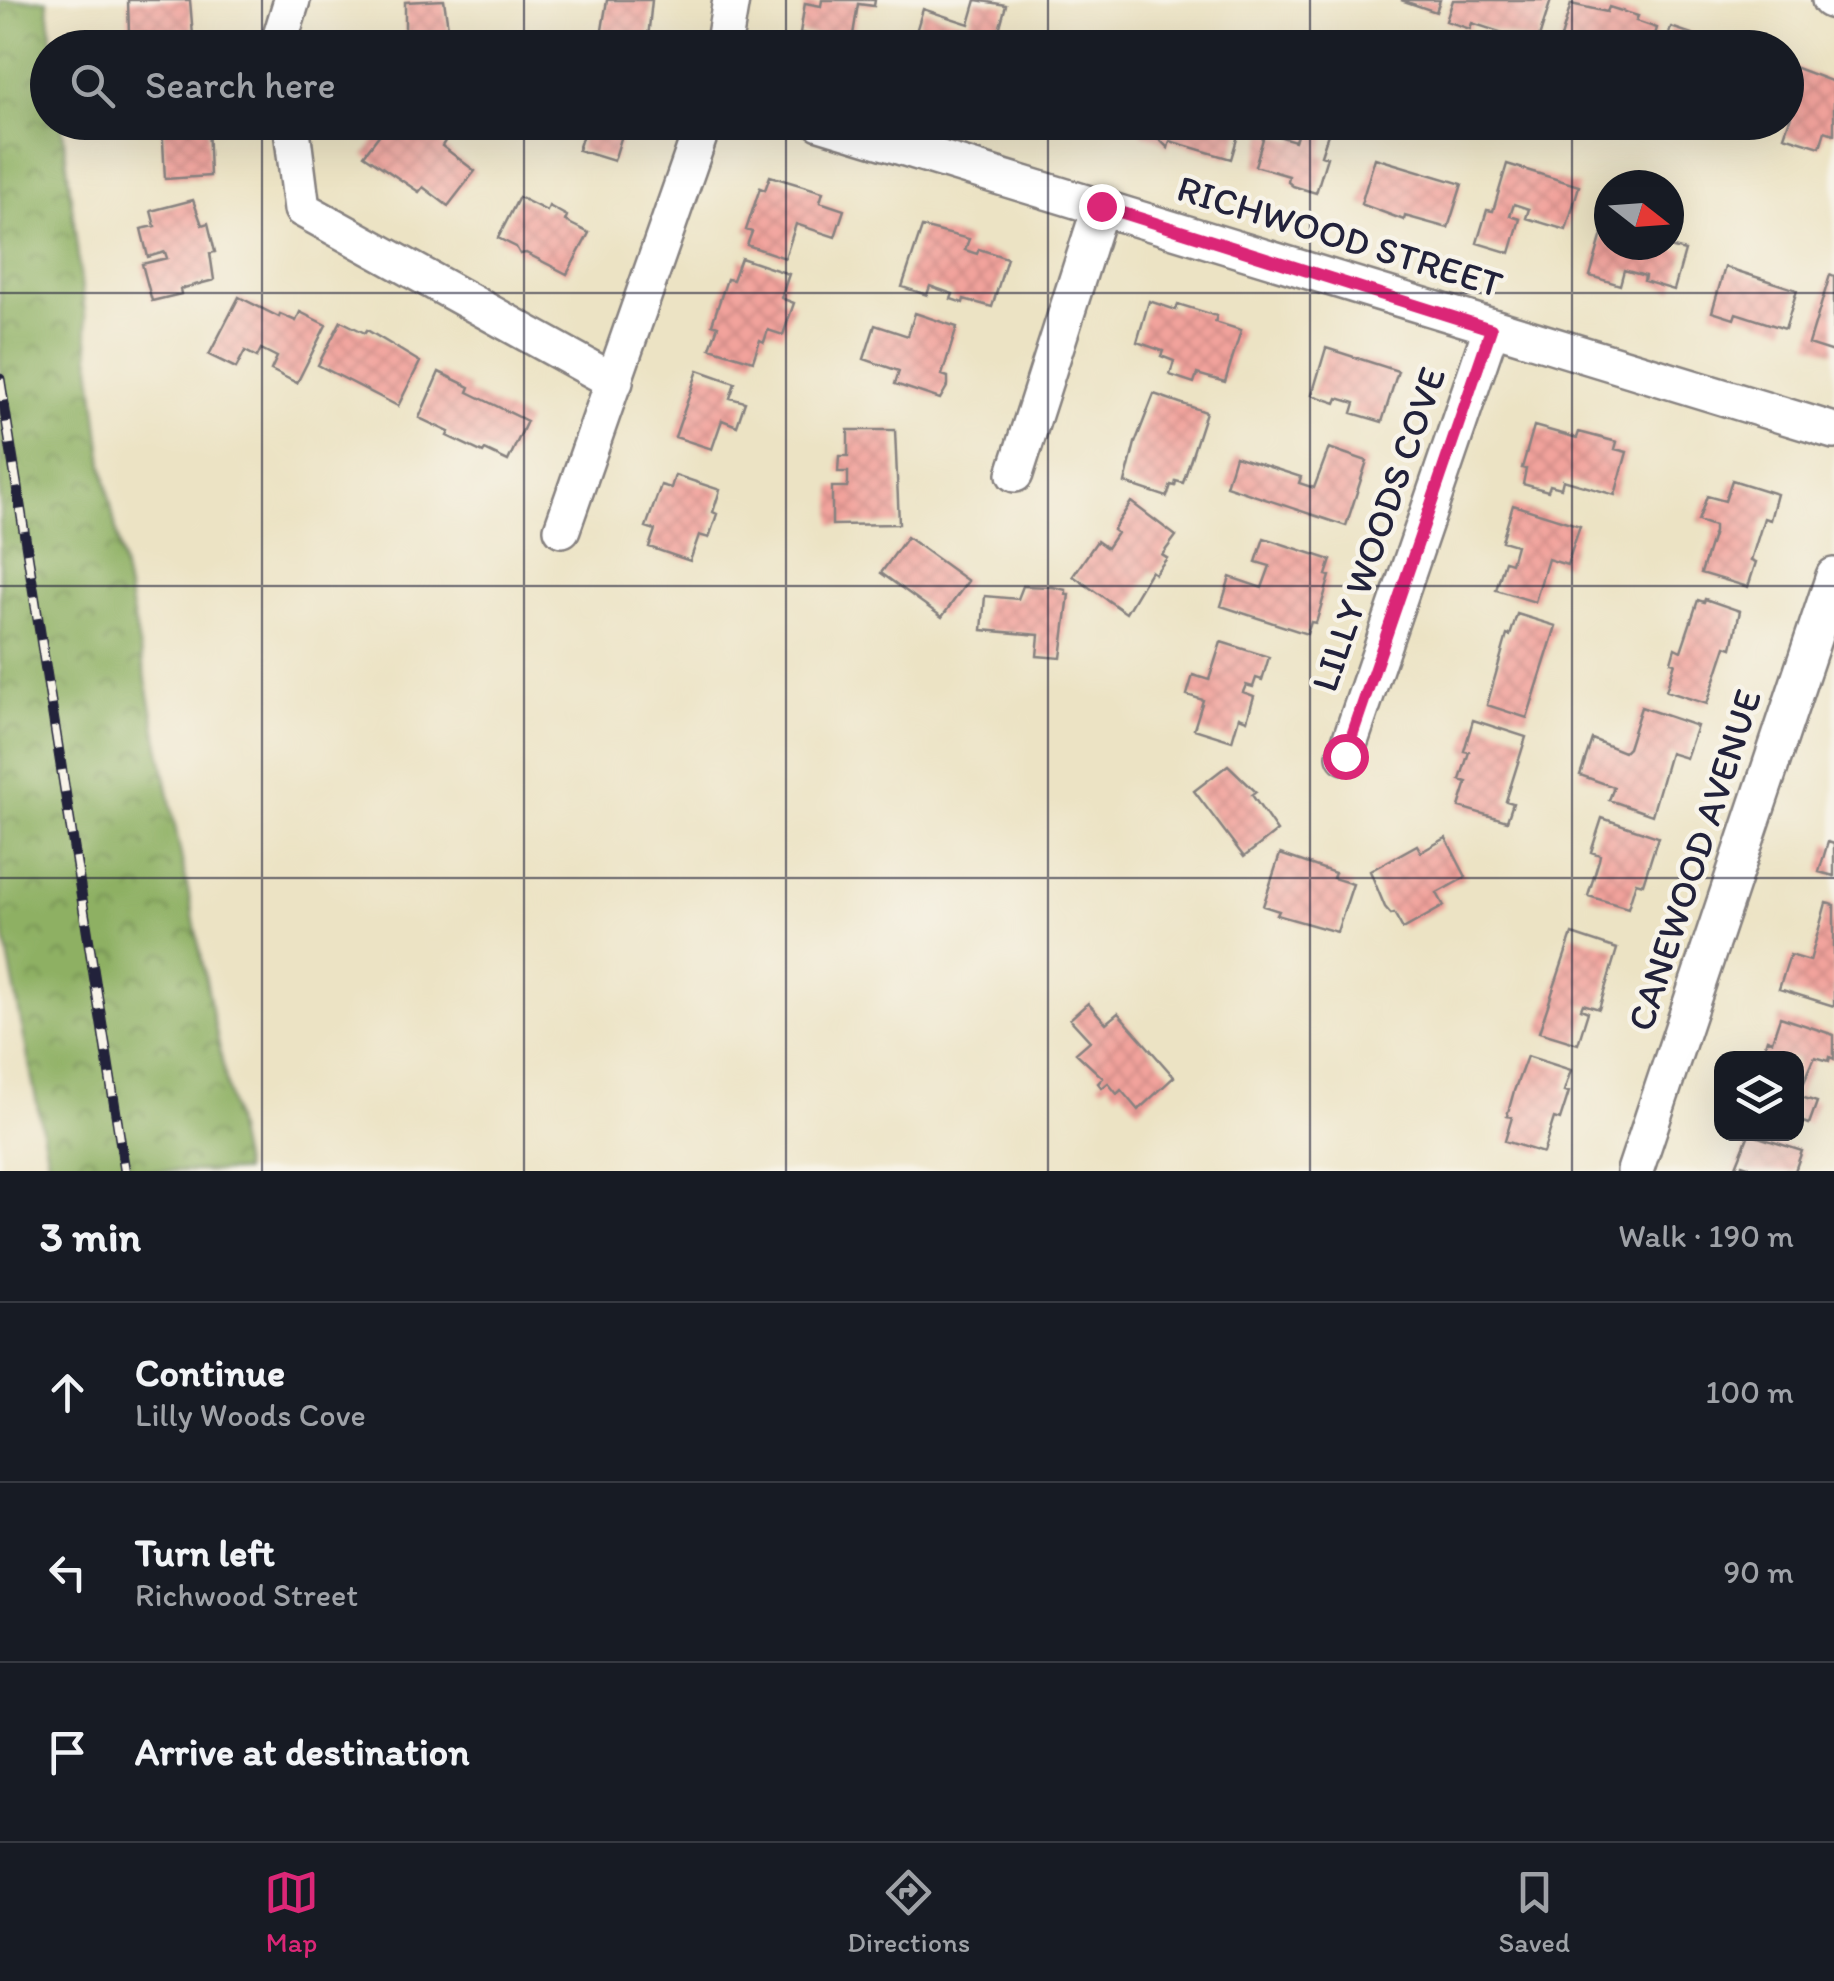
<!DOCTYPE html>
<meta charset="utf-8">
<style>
:root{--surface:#171b24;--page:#20242c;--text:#f1f3f6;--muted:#9ea1a6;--line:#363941;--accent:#db2777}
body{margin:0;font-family:Itim,sans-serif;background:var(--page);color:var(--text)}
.controls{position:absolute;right:30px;bottom:30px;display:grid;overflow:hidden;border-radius:20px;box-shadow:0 10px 40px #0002}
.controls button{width:90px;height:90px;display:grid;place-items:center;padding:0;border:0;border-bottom:2px solid var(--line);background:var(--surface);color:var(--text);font:50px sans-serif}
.compass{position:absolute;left:1594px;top:170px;width:90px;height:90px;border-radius:50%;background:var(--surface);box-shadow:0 10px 40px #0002;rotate:107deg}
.stop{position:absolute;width:30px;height:30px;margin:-22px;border:8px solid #db2777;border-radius:50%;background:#fff}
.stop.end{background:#db2777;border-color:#fff;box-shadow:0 2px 10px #0008}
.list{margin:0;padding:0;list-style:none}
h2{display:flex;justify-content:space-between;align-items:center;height:130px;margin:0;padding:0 40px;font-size:42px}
h2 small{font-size:32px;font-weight:400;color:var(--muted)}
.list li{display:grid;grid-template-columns:65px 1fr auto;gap:30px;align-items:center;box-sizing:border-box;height:180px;padding:0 40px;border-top:2px solid var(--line)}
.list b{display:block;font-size:38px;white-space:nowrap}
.list p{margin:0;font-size:32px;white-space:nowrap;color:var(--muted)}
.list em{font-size:32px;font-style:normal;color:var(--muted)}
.icon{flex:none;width:55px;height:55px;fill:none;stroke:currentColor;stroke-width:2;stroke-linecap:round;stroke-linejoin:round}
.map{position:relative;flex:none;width:1834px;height:1171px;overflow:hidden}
.search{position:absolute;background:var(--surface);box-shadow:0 10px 40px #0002;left:30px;right:30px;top:30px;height:110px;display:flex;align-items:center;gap:25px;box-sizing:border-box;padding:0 35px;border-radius:55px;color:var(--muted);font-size:38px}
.sheet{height:670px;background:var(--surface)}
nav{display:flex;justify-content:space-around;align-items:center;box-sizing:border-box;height:140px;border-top:2px solid var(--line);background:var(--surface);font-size:28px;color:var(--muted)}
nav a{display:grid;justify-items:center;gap:5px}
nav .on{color:var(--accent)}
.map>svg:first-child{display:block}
.forest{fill:url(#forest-crowns);stroke:#58694f;stroke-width:2.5}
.building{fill:url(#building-cross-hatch)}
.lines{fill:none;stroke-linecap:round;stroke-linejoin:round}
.minor-casing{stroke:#878280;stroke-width:40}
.minor{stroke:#fff;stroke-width:35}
.rail-casing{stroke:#22223b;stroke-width:11}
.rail{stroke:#f7f3e8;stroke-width:8;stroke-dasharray:22;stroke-linecap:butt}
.route{stroke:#db2777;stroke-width:12}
.grid{fill:none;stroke:#22223b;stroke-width:2.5;stroke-opacity:0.55}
.labels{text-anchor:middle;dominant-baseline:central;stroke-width:9;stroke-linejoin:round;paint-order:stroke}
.street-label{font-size:38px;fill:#22223b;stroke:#f7f3e8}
</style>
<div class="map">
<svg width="1834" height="1171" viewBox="0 0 1834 1171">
<defs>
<pattern id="forest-crowns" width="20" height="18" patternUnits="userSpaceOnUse" patternTransform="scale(2.5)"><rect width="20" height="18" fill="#8eb063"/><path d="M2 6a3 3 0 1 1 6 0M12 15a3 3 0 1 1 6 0" fill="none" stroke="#748f53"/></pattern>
<pattern id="building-cross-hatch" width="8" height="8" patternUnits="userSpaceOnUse" patternTransform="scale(2.5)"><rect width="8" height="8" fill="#f2a39c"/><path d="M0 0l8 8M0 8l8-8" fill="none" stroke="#cf8c87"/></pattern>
</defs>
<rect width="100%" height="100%" fill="#f7f3e8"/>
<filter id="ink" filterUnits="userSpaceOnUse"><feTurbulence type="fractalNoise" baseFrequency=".01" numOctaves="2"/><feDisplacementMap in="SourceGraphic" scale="20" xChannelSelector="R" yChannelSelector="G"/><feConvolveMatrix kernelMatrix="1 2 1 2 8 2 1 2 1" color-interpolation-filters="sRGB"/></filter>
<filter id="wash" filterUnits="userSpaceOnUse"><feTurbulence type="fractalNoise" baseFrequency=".0048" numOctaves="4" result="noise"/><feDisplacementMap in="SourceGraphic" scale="40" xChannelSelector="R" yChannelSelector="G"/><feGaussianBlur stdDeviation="2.25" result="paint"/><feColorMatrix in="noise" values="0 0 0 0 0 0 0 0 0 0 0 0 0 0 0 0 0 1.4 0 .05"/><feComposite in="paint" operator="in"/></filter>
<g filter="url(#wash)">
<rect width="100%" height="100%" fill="#ece3c4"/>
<path class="forest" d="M0 0H47L53 47 48 48V122L62 123 103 465 244 1171H50L0 913Z"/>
<g id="blocks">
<path class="building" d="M128 0H190L193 36 188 37 189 48H147L146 33 129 34Z
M444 0 451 48H405V2Z
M607 0H652L647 48H599Z
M822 0H875L874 6 858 4 852 41 800 33 805 3 821 6Z
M976 0 1006 5 994 48H911L923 9 969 24Z
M1401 0H1440L1436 12Z
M1453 0H1551L1537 44 1472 23 1470 29 1446 21Z
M1571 4 1607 12 1609 7 1638 16 1636 21 1657 28 1651 48H1583L1560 41Z
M1671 27 1701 37 1700 40 1721 48H1665Z
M1080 33 1107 41 1105 48H1075Z
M1786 64 1834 82V134L1825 131 1820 147 1784 136 1793 110 1786 108Z
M162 122H208L210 176 165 179Z
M389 122H420L445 141 442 146 475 171 448 206 423 187 419 192 364 155Z
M587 122H626L614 161 578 150Z
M1144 122H1242L1231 159 1170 141 1168 148 1160 140 1141 134Z
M1301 122H1332L1321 155 1327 157 1316 193 1293 186 1288 182 1289 176 1255 166 1265 132 1295 141Z
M1375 158 1462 184 1448 228 1405 216 1404 220 1361 204Z
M1507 164 1579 186 1566 230 1526 218 1529 209 1514 204 1510 216 1520 219 1510 253 1477 243 1487 210 1493 211Z
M770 176 823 192 820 202 844 210 835 237 796 224 785 258 747 245 752 232 746 230 760 188 765 190Z
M519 197 547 211 549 206 567 216 565 221 589 233 567 274 526 253 520 254 516 247 498 238Z
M193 200 202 225 208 223 215 252 210 253 214 280 180 289 181 294 152 301 142 264 167 258 165 252 148 257 141 229 155 226 151 211Z
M1608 213 1609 245H1670L1669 227 1675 228 1670 247 1685 251 1674 290 1644 281 1645 276 1624 270 1620 285 1590 276Z
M922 227 969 239 965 250 977 254 979 249 1007 258 992 307 964 299 963 303 951 299 953 294 930 286 927 295 902 287Z
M741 258 789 274 781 298 794 303 783 335 768 330 764 342 760 340 753 361 710 348 718 326 712 324 727 279 733 280Z
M1725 267 1797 290 1785 329 1736 313 1734 319 1712 312Z
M1830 275 1834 277V352L1809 344Z
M239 297 279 317 280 314 296 321 300 312 326 325 297 383 271 370 277 357 261 349 257 357 245 351 236 368 209 355Z
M1149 301 1176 310 1178 304 1217 316 1215 322 1241 330 1225 382 1197 374 1194 383 1170 375 1174 361 1161 356 1163 351 1137 342Z
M915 313 957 327 942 375 948 377V385L940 399 895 384 899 371 864 359 875 325 908 336Z
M341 321 365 333 367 330 420 362 398 406 318 365Z
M1326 348 1398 371 1382 422 1352 413 1355 403 1338 398 1336 403 1312 395Z
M698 370 735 383 730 398 745 402 737 426 722 420 712 449 675 437Z
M439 372 470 387 468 392 527 421 508 461 485 450 483 453 447 436 449 432 419 418Z
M1154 394 1206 412 1183 483 1176 481 1175 486 1171 485 1167 497 1125 483 1135 443Z
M1534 426 1577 438 1579 432 1617 442 1615 449 1627 452 1615 495 1563 480 1561 488 1550 485 1548 491 1523 484 1526 469 1522 468Z
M848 430H895L899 524 832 525V487H847L848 483V472H838L839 456H848Z
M1329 448 1367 461 1346 526 1226 486 1235 456 1301 477 1299 483 1314 488Z
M675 475 720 490 713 512 717 514 709 538 699 535 690 561 649 547 655 530 646 527 661 485 671 488Z
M1732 480 1777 494 1770 520 1764 518 1751 560 1756 562 1748 587 1701 573 1714 532V526L1698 521 1707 496 1725 501Z
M1131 502 1176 536 1162 555 1167 558 1155 574 1151 571 1126 613 1073 576 1097 541 1107 548 1117 533 1113 530Z
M1513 505 1580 526 1567 565 1548 559 1535 602 1496 590 1505 561 1511 563 1516 545 1502 541Z
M907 537 968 581 942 617 881 573Z
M1264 538 1331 560 1326 575 1330 576 1316 623 1311 622 1307 634 1221 606 1230 577 1262 588 1270 566 1256 562Z
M1023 586 1053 587 1066 590V594H1069L1061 658 1037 656 1039 635 982 630 985 596 1018 599Z
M1705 599 1740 611 1732 648 1726 646 1707 704 1666 691 1675 663 1671 662 1675 648 1681 651 1698 600 1704 602Z
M1517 614 1556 626 1527 718 1487 705 1507 635 1510 636Z
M1221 642 1269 657 1262 680 1256 678 1253 687 1246 685 1243 692 1254 696 1247 720 1239 717 1232 741 1194 729 1203 700 1187 695 1193 675 1209 680Z
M1641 707 1697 726 1686 758 1670 753 1652 815 1609 800 1614 787 1580 775 1592 739 1624 752 1628 748Z
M1473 720 1526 737 1506 801 1513 803 1507 821 1459 807 1467 782 1460 780 1469 752 1464 751Z
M1228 765 1256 792 1252 795 1277 831 1244 857 1194 791Z
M1602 818 1658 837 1643 884 1636 882 1628 908 1588 896 1599 860 1600 855 1591 852Z
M1446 838 1466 877 1437 893 1444 906 1403 929 1394 913 1391 914 1385 907 1370 871 1417 845 1421 852Z
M1828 842 1834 844V876L1819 872Z
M1280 854 1335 873 1333 878 1353 884 1337 932 1277 915 1279 911 1263 906Z
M1826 903 1834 905V1006L1779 989 1790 955 1810 961Z
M1572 934 1617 949 1599 1009 1583 1004 1581 1009 1588 1012 1578 1044 1539 1032Z
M1088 1003 1106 1023 1118 1013 1174 1077 1138 1110 1121 1090 1117 1094 1108 1083 1102 1088 1098 1083 1103 1078 1076 1053 1090 1041 1070 1019Z
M1780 1017 1834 1035V1059L1830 1057 1829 1061 1815 1057 1798 1096 1817 1102 1809 1124 1796 1120V1058H1761L1767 1039 1772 1041Z
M1527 1056 1571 1070 1564 1091 1569 1092 1560 1120 1554 1118 1543 1153 1505 1141 1512 1117 1507 1116 1514 1091Z
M1749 1134 1802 1151 1795 1171H1746L1748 1166 1742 1164 1740 1171H1734Z"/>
</g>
</g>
<g filter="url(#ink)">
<use href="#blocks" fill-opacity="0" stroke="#878280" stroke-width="2.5"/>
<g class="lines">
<defs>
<path id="minor" d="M1830 0 1834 1
M283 48 281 36 292 0
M723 48 731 0
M291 122 302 209 615 382
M820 122 1834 431
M1015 474 1101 205
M562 529 704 122
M1345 756 1491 329
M1635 1171 1834 576"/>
</defs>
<use href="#minor" class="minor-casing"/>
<use href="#minor" class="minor"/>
<defs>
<path id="rail" d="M0 379 125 1171"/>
</defs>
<use href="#rail" class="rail-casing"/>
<use href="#rail" class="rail"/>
</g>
</g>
<g class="lines" filter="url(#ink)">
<path class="route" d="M1101 206 1491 329 1345 756"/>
</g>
<path class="grid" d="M262 0V48M524 0V48M786 0V48M1048 0V48M1310 0V48M1572 0V48M262 122V1171M524 122V1171M786 122V1171M1048 122V1171M1310 122V1171M1572 122V1171M0 293H1834M0 586H1834M0 878H1834"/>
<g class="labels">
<g class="street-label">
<text transform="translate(1340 236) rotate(17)">RICHWOOD STREET</text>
<text transform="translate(1378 529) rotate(-71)">LILLY WOODS COVE</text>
<text transform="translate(1694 860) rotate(-72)">CANEWOOD AVENUE</text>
</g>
</g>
</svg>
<div class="controls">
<button><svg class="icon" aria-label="layers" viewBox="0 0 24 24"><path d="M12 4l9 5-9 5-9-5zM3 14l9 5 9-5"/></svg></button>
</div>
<svg class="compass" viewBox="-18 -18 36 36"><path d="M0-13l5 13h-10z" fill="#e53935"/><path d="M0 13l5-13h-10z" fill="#9ea1a6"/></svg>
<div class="stop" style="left:1345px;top:756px"></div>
<div class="stop end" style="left:1101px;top:206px"></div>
<div class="search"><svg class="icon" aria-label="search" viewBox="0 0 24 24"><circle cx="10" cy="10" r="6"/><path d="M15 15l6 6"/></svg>Search here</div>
</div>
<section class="sheet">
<h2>3 min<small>Walk · 190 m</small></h2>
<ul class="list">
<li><svg class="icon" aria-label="ahead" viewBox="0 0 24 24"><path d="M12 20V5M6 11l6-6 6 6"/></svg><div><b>Continue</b><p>Lilly Woods Cove</p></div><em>100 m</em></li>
<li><svg class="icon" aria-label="left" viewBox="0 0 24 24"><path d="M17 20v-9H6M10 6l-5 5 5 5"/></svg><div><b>Turn left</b><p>Richwood Street</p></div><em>90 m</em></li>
<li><svg class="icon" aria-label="arrive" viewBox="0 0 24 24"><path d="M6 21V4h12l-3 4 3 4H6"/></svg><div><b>Arrive at destination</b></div></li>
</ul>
</section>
<nav>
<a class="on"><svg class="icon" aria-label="map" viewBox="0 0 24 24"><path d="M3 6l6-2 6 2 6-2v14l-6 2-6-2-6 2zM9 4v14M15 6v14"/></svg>Map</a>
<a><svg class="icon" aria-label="directions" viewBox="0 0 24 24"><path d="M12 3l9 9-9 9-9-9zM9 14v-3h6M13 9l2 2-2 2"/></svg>Directions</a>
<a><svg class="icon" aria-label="saved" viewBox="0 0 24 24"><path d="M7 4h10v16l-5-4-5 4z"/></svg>Saved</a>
</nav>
